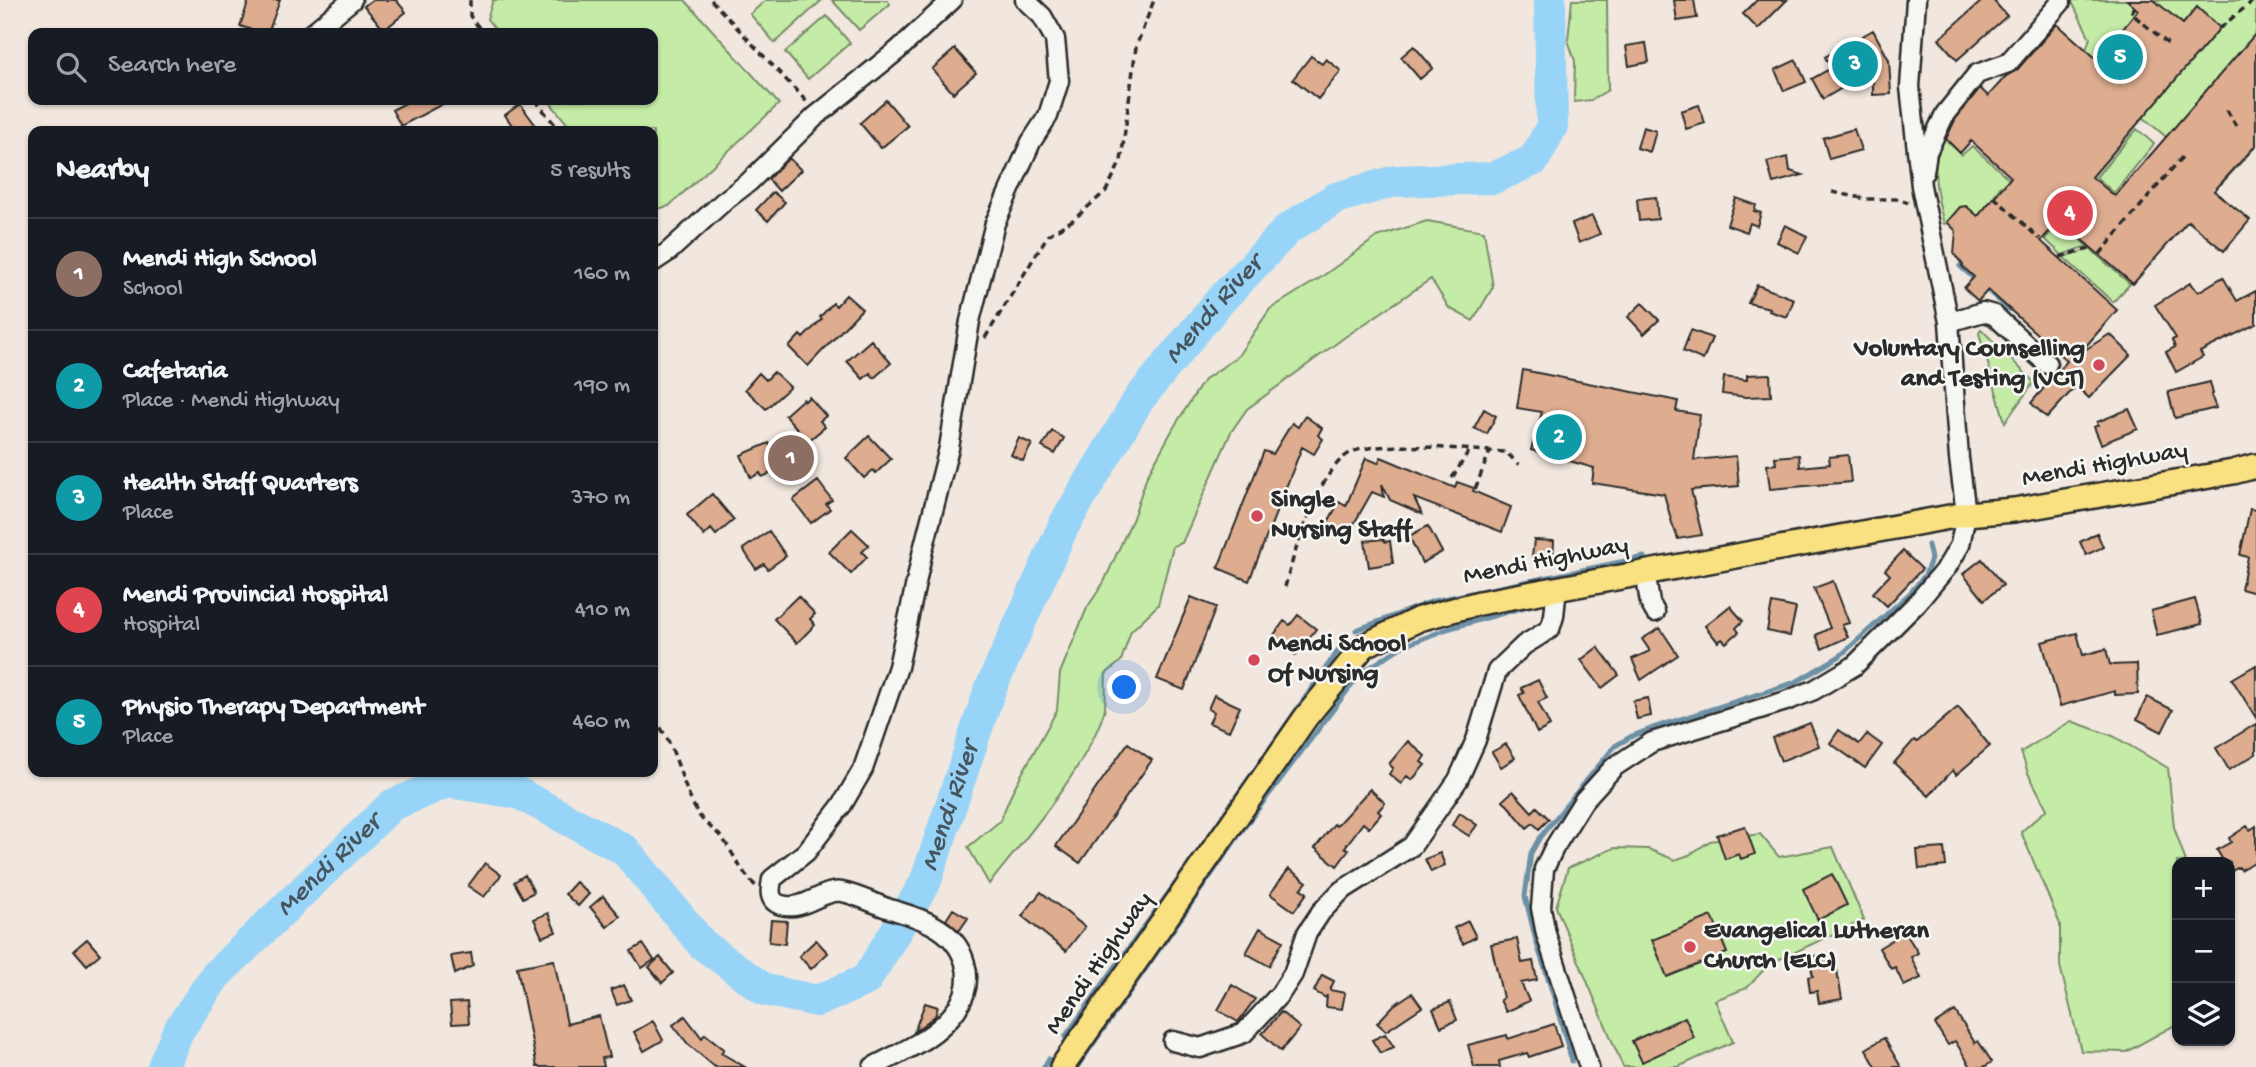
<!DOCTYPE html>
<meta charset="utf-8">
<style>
:root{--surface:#171b24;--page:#20242c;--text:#f1f3f6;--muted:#9ea1a6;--line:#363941;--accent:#0f766e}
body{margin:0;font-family:"Gochi Hand",sans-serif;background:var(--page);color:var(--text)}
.controls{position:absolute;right:21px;bottom:21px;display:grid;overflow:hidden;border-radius:14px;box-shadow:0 2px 5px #0004}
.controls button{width:63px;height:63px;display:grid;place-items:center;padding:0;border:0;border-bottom:2px solid var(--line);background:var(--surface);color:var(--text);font:35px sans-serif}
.you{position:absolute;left:1125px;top:688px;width:24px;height:24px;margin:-18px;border:5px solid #fff;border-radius:50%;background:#1a73e8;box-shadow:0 0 0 10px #1a73e833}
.badge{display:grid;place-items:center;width:46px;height:46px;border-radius:50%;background:var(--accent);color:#fff;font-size:23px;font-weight:700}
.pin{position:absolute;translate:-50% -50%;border:4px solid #fff;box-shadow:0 2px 7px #0006}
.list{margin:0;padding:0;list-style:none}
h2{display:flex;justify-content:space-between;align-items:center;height:91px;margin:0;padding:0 28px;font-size:30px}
h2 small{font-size:23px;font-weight:400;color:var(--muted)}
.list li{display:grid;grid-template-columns:46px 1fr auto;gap:21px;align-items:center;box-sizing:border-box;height:112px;padding:0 28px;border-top:2px solid var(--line)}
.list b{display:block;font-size:26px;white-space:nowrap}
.list p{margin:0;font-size:23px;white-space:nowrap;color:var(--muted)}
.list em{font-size:23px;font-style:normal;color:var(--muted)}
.icon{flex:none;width:38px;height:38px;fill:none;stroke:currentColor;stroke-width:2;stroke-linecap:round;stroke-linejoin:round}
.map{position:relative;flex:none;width:2256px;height:1067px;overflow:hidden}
.search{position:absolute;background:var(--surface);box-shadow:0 2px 5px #0004;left:28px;top:28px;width:630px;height:77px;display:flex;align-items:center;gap:18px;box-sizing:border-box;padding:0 24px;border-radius:14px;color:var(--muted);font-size:26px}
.panel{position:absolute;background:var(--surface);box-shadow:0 2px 5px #0004;left:28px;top:126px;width:630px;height:651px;border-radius:14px}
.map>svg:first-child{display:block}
.green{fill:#c5eca7;stroke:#788c69;stroke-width:2}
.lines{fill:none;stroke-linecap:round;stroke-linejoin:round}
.stream{stroke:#6c90a6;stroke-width:5}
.river{stroke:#97d4f8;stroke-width:32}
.building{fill:#dead90;stroke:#2b2b2b;stroke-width:2}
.minor-casing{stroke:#2b2b2b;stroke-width:23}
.major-casing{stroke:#2b2b2b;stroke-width:28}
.path{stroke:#2b2b2b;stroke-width:3.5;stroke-dasharray:7 5;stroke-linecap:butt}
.minor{stroke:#f6f6f2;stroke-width:18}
.major{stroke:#f9e181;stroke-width:23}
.poi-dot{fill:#d1495b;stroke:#f6f6f2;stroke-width:2.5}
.labels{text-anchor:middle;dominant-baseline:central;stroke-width:5;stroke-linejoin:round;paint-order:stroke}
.poi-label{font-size:26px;font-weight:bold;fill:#2b2b2b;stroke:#f6f6f2;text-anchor:start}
.street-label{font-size:26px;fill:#2b2b2b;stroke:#f6f6f2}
.water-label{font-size:28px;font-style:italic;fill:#46555e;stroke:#f6f6f2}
</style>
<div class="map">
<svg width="2256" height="1067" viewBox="0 0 2256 1067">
<rect width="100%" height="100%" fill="#f1e7de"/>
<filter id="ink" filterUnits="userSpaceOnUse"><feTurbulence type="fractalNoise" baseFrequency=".0143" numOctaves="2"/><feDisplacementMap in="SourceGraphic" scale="14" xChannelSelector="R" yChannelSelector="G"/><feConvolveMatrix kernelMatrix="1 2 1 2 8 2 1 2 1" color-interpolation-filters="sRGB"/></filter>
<g filter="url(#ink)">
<path class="green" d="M493 0H685L779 104 669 206 653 210V131H573L548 100H653V33H498L487 19Z
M766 0H819L821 1 775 43 750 14Z
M832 0H887L890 4 859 30Z
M1572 0H1607L1608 90 1591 100 1574 102 1575 61 1568 40Z
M2071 0H2256V146L2221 184 2081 64 2090 38Z
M827 16 850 43 808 79 785 52Z
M2137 129 2154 144 2114 193 2096 177Z
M1943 137 1962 155 1972 146 2051 216 2032 225 2001 186 1977 219 1944 224C1936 193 1930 168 1943 137Z
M1427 221 1484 231 1493 287 1473 321 1449 308 1431 279 1345 337 1247 409 1231 432 1182 543 1173 546 1158 605 1131 631 1121 661 1106 674C1105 686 1107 701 1104 712 1086 768 1026 838 989 884L968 847 1000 821 1013 790 1057 710 1060 673 1087 608 1104 582 1133 518 1147 476 1174 427 1204 380 1238 356 1270 309 1320 278 1377 237Z
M2060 222 2087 246 2062 255 2045 239Z
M2090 249 2130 284 2113 302 2063 257Z
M1981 329 2034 382 2005 422 1979 333Z
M2071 721 2113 736 2168 768 2174 827 2186 862H2177V1024L2126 1052 2081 1051 2060 966V924L2021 832 2047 809 2028 773 2021 752Z
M1760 834 1779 857 1833 847 1864 920 1769 964 1747 988 1715 1000 1733 1042 1678 1067H1623L1556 907 1568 868 1614 848 1648 849 1675 860 1689 855 1710 841Z"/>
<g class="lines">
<path class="stream" d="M1960 266 2009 309
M1356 630 1433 601 1644 557
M1065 1037 1190 863 1344 642
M1572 1061 1553 994 1536 941 1525 896 1531 853 1540 837 1615 746 1632 736 1653 728 1796 682 1840 656 1910 593 1925 575 1931 559 1928 545
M1044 1067 1049 1059
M1077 1067 1246 825 1360 674 1401 647 1447 629 1532 605"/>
<path class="river" id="s1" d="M163 1067 178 1031 216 975 392 805 448 782 518 793 625 850 702 944 765 990 817 1001 866 980 925 883 989 692 1064 525 1139 399 1217 304 1288 229 1336 198 1395 181 1493 178 1534 160 1552 126 1550 0"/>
</g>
<path class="building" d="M249 0H280L268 33H261L240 26Z
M372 0H396L406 12 384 30 364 6Z
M1674 0H1694L1697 18 1677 21Z
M1757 0H1787L1758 29 1743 14Z
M1983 0H1993L2007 16 1957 60 1939 39Z
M2127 0H2154L2183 24 2197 7 2220 28 2092 177 2115 196 2256 33V145L2214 191 2250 220 2224 251 2188 221 2133 284 2059 220 2041 241 2117 310 2080 353 2110 334 2131 355 2089 398 2076 386 2047 418 2031 403 2067 361 1988 290 1978 301 1964 288 1974 277 1962 266 1963 265 1954 254 1956 231 1947 222 1960 207 1966 206 1978 216 2011 177 1971 141 1960 153 1946 139 1955 120 1980 88 1988 96 2006 76 2017 70 2057 24 2098 60 2138 10Z
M1873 30 1889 60 1891 94 1873 95V70L1823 99 1812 79 1831 68 1825 57Z
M1646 43 1649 62 1629 66 1626 46Z
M1414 46 1433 68 1420 79 1401 57Z
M955 49 976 73 953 93 932 69Z
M1311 56 1322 64 1326 59 1341 71 1318 99 1293 79Z
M1796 60 1806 82 1784 91 1775 70Z
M411 100H450L401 126 392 110Z
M886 100 908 126 881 148 860 123Z
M520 104 540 131H516L505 115Z
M1699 105 1705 123 1686 129 1681 111Z
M1643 127 1656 131 1650 152 1637 148Z
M1854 129 1861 150 1829 159 1823 138Z
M1788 157 1790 171 1803 175 1773 183 1767 162Z
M789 158 801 170 779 191 768 179Z
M773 192 785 202 768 221 756 210Z
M1656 197 1658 219 1639 221 1637 199Z
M1736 198 1756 205 1754 211 1761 213 1757 226 1750 223 1747 232 1727 225Z
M1592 216 1600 234 1579 243 1572 224Z
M1785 225 1807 236 1799 253 1777 242Z
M2223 277 2237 301 2256 291V324L2200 352 2203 357 2176 372 2166 352 2175 347 2172 340 2176 338 2155 305 2190 283 2198 292Z
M1757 285 1794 299 1787 317 1769 311 1770 308 1748 303Z
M846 295 862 309 808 366 789 347 800 335 803 338 822 319 820 317 833 303 836 306Z
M1642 303 1659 320 1644 334 1628 317Z
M1691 330 1712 338 1703 360 1683 351Z
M871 340 891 363 874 378 870 373 863 379 847 361Z
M1523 370 1678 401 1676 411 1700 415 1694 460 1736 456 1739 486 1691 490 1702 535 1678 539 1672 523 1664 494 1592 483 1594 468 1531 450 1542 412 1517 408Z
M774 372 790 387 766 409 745 389 759 373 766 380Z
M1770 374 1771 396 1746 397 1722 394 1724 377 1747 380V375Z
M2210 382 2213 394 2211 395 2216 408 2175 418 2168 392Z
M809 397 826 416 820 421 825 427 808 441 785 415 803 399 805 401Z
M1484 409 1496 416 1487 434 1474 428Z
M2129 409 2138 429 2101 444 2094 427 2098 425 2097 422Z
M1305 416 1322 428 1318 435 1323 439 1314 454 1302 447 1249 581 1218 568 1264 451 1273 454 1292 423 1298 427Z
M1052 431 1064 438 1055 454 1042 447Z
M869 436 891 459 876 473 873 470 864 478 846 458Z
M1019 438 1032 444 1023 461 1011 455Z
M769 443 781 469 762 477 760 473 751 478 741 455Z
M1799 455 1800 467 1830 464 1829 457 1848 455 1851 482 1770 489 1767 465 1776 464 1775 457Z
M1381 457 1455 488 1457 482 1474 488 1473 491 1511 507 1502 532 1414 498 1422 514 1390 500 1382 484 1384 497 1372 492 1347 536 1327 524 1339 502 1346 506 1366 458 1378 463Z
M818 481 832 500 826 504 830 509 811 523 793 500Z
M712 494 734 520 716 535 711 529 704 536 687 515Z
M2250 509 2256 510V593L2241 589 2248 557 2240 555Z
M1428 526 1442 552 1422 563 1409 536Z
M852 529 869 545 862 552 867 557 851 574 829 552Z
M769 531 786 556 768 569 764 564 756 569 743 549Z
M2097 533 2103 547 2086 555 2080 542Z
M1383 539 1385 542 1390 541 1393 563 1369 567 1365 541Z
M1534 540 1554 541 1553 559 1532 557Z
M1903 551 1922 569 1887 606 1873 593 1890 575 1885 570Z
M1982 559 2003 585 1984 600 1963 574Z
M1833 581 1849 623 1842 625 1848 637 1822 649 1816 635 1830 628 1814 588Z
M798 596 815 614 810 619 815 625 797 643 774 619Z
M1191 597 1216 607 1184 690 1157 679Z
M2195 599 2202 624 2157 635 2151 611Z
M1772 603 1796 608 1790 636 1767 631Z
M1730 606 1743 621 1736 628 1739 632 1726 643 1722 639 1718 642 1705 626Z
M1298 615 1316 629 1296 655 1273 636 1284 621 1290 625Z
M1660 628 1678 655 1641 680 1632 659 1650 651 1642 639Z
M2077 633 2083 655 2106 649 2110 665 2137 664 2138 694 2115 695V691L2060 706 2042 642Z
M1598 647 1619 675 1602 688 1581 660Z
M2256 665V718L2232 679Z
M1538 680 1547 698 1538 702 1550 726 1537 733 1519 695 1524 693 1521 688Z
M1214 695 1240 707 1229 731 1209 723 1214 712 1208 709Z
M2147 697 2173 710 2162 732 2137 719Z
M1648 698 1651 716 1637 719 1633 701Z
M1958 707 1990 746 1956 775 1953 770 1929 796 1894 763 1914 740 1917 742Z
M1810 723 1819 746 1781 761 1772 738Z
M2256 724V754L2229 770 2216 748Z
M1839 730 1859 744 1867 734 1882 745 1865 768 1830 743Z
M1408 741 1425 756 1421 762 1425 765 1412 780 1407 776 1401 784 1389 774 1393 768 1389 764Z
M1128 743 1152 760 1080 863 1056 846Z
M1506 744 1515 758 1501 767 1492 752Z
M1370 789 1385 803 1378 811 1381 814 1369 828 1363 823 1345 847 1349 850 1337 866 1315 848 1334 824 1336 826Z
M1513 791 1532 812 1537 807 1549 819 1539 829 1533 823 1527 828 1503 800Z
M1460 813 1477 825 1469 836 1452 825Z
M1745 826 1755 854 1741 859 1739 854 1725 859 1717 835Z
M2247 826 2250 830 2256 826V861L2241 870 2239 867 2230 872V862H2224L2217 850 2231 842 2229 838Z
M1944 848 1946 866 1919 869 1917 850Z
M1440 853 1445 865 1431 872 1425 859Z
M485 863 501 875 484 897 468 886Z
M1289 869 1307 882 1301 889 1307 893 1294 911 1270 894Z
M1832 874 1847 905 1818 920 1803 889Z
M525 875 534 892 523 898 514 882Z
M576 882 589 894 578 906 565 894Z
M1041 892 1085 927 1066 951 1022 916Z
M603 896 620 916 607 927 590 907Z
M953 909 968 918 959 931 946 920Z
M548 913 556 932 542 937 534 919Z
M1712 916 1727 953 1667 977 1652 940Z
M771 920 787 921 785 944 769 942Z
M1468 921 1476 937 1463 944 1454 928Z
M1260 928 1283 941 1269 966 1246 953Z
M1905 932 1918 953 1911 957 1921 978 1904 986 1895 967 1891 969 1879 948Z
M87 939 100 954 87 965 74 950Z
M1517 939 1522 963 1533 961 1537 980 1521 983 1529 1001 1506 1012 1500 1000 1503 998 1491 944Z
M816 940 828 953 811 969 799 956Z
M643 944 654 960 642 968 631 951Z
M471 953 473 966 455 974 451 956Z
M1834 953 1842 999 1819 1003 1817 991 1810 992 1808 977 1813 976 1809 957Z
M660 957 673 973 662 983 649 967Z
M554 960 567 1024 599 1016 609 1057 602 1058 604 1067H537L517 967Z
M1322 975 1334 981 1330 990 1345 993 1342 1009 1326 1007 1327 995 1326 998 1314 991Z
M624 985 631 1000 617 1005 611 990Z
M1232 985 1255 999 1238 1022 1218 1010Z
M1412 993 1422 1007 1386 1031 1377 1023 1394 1005Z
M467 1002 469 1023 452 1024 450 1003Z
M1450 1002 1457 1020 1441 1027 1433 1009Z
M925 1003 938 1007 935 1016 914 1032Z
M1955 1011 1975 1043 1978 1041 1992 1062 1984 1067H1971L1955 1041 1948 1045 1935 1024Z
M1281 1012 1300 1028 1281 1051 1262 1034Z
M685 1016 702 1038 705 1034 724 1049 721 1053 745 1067H715L688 1044 673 1025Z
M1685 1017 1694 1038 1642 1062 1632 1041Z
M653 1021 663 1040 644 1051 634 1032Z
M1554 1024 1561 1046 1529 1057 1527 1053 1499 1061 1500 1067H1474L1468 1045 1507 1035 1508 1039Z
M1385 1034 1394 1047 1380 1053 1372 1040Z
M1884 1038 1901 1067H1876L1866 1049Z"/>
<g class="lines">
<defs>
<path id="minor" d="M312 33 352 0
M1924 172 1927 152 1945 114 1977 74 2008 63 2061 2
M653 262 668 252 723 202 749 182 816 116 898 50 952 0
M1949 322 1983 312 1994 315 2047 364
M1645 571 1650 603 1655 612
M1173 1041 1200 1048 1244 1033 1280 994 1293 974 1307 933 1321 912 1341 891 1412 846 1458 780 1476 740 1497 671 1524 645 1550 629 1554 616 1557 587
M873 1067C903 1051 936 1038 956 1010 978 979 965 942 933 925 919 917 902 913 887 908 873 903 857 895 842 892 823 888 805 912 781 905 768 901 770 890 772 879L806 852 842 805 863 769 898 667 923 550 949 448 970 321 995 223 1031 142 1048 116 1059 81 1055 39 1042 16 1025 0
M1589 1067 1546 934 1541 908 1544 869 1554 848 1584 800 1614 767 1652 742 1786 701 1814 690 1854 666 1917 603 1947 567 1960 545 1966 514 1959 458 1949 322 1921 186 1910 87 1916 0"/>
<path id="major" d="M1062 1067 1306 717 1364 646 1419 619 1479 603 1966 514 2014 510 2233 472 2256 466"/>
</defs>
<use href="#minor" class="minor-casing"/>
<use href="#major" class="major-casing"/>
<path class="path" d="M470 0V16L483 33
M711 0 808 103
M2135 7 2131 13 2168 44
M2220 28 2254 0
M535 100 560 131
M2227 110 2236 126
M1832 192 1867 199H1899L1908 203
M1994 197 2040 239
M2100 254 2182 157
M2060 257 2093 247
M985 338 1048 235 1073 220 1106 191 1121 161 1136 47 1154 0
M1452 478 1470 450
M1475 489 1490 451
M1285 587C1294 553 1318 470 1350 453 1377 439 1472 451 1506 452L1519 465
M653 718C677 745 679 780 696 810 702 823 714 828 722 838 734 853 740 872 756 886"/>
<use href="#minor" class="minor"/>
<use href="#major" class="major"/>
</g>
</g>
<g class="poi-dot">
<circle cx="2099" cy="365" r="7"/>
<circle cx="1257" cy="516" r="7"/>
<circle cx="1254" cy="660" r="7"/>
<circle cx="1690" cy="947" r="7"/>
</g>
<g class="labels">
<g class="poi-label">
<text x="2085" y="350" text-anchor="end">Voluntary Counselling<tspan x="2085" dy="30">and Testing (VCT)</tspan></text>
<text x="1271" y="501">Single<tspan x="1271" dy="30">Nursing Staff</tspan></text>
<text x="1268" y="645">Mendi School<tspan x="1268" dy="30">Of Nursing</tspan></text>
<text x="1704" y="932">Evangelical Lutheran<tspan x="1704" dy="30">Church (ELC)</tspan></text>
</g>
<g class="street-label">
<text transform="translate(2105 466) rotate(-10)">Mendi Highway</text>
<text transform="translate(1546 562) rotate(-11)">Mendi Highway</text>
<text transform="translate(1100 964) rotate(-55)">Mendi Highway</text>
</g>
<g class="water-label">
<text stroke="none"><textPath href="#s1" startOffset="1671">Mendi River</textPath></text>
<text stroke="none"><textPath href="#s1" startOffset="1104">Mendi River</textPath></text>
<text stroke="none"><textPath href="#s1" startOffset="264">Mendi River</textPath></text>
</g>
</g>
</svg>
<div class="controls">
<button>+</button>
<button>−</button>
<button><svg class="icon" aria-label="layers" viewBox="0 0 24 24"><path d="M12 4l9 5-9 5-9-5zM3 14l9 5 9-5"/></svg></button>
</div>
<div class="you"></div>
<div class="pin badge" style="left:791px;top:458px;background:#8d6e63">1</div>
<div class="pin badge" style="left:1559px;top:437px;background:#0f9aa8">2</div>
<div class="pin badge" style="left:1855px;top:64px;background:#0f9aa8">3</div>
<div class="pin badge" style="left:2070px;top:213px;background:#e0444e">4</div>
<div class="pin badge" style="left:2120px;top:57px;background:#0f9aa8">5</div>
<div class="search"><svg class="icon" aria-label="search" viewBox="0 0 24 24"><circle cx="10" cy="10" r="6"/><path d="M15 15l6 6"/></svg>Search here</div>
<section class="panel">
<h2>Nearby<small>5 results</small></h2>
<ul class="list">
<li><span class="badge" style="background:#8d6e63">1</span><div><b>Mendi High School</b><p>School</p></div><em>160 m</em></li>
<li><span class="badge" style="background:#0f9aa8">2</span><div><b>Cafetaria</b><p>Place · Mendi Highway</p></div><em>190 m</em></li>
<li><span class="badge" style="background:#0f9aa8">3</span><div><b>Health Staff Quarters</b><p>Place</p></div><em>370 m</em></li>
<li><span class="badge" style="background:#e0444e">4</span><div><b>Mendi Provincial Hospital</b><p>Hospital</p></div><em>410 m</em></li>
<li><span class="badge" style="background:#0f9aa8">5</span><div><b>Physio Therapy Department</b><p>Place</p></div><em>460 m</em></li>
</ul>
</section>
</div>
